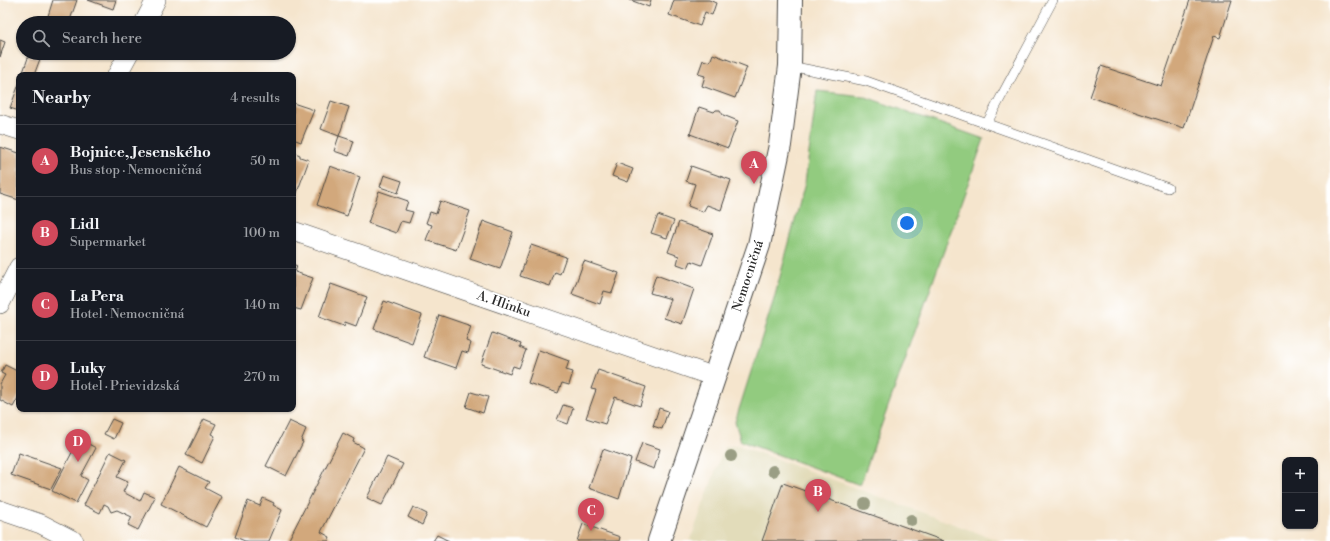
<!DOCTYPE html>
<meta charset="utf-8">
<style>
:root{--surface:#171b24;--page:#20242c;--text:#f1f3f6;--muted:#9ea1a6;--line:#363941;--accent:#d1495b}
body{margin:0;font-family:"Libre Bodoni",serif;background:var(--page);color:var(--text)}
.controls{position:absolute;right:12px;bottom:12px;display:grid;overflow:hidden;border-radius:8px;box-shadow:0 1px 3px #0004}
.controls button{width:36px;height:36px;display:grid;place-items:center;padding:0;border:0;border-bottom:1px solid var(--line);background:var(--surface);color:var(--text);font:20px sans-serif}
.you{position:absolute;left:907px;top:223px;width:14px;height:14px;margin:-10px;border:3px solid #fff;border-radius:50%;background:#1a73e8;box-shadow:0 0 0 6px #1a73e833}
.badge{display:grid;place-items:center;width:26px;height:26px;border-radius:50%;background:var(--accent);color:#fff;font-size:13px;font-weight:700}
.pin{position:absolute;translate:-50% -33px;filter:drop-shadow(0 1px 2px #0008)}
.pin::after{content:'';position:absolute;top:21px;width:14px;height:12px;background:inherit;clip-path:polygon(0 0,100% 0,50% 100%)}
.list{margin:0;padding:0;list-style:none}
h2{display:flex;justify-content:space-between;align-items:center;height:52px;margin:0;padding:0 16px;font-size:17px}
h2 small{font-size:13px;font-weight:400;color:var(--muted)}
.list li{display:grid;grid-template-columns:26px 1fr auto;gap:12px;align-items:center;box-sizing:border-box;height:72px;padding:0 16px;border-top:1px solid var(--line)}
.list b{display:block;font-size:15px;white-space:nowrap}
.list p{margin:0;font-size:13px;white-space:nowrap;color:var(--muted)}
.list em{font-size:13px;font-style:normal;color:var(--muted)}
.icon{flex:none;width:22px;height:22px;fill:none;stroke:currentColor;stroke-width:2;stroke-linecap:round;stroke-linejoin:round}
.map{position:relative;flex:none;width:1330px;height:541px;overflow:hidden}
.search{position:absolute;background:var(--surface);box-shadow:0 1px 3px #0004;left:16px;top:16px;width:280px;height:44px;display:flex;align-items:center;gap:10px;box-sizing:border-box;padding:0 14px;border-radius:22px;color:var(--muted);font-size:15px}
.panel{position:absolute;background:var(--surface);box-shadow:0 1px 3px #0004;left:16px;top:72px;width:280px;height:340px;border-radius:8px}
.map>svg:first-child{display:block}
.built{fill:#e2dcba}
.green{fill:#92cb7f;stroke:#5e7b55}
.building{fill:#d2a87c}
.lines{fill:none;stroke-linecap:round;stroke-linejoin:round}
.service-casing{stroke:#494743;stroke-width:10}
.minor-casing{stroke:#494743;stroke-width:20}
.tertiary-casing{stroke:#494743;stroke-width:24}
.service{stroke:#fff;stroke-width:9}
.minor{stroke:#fff;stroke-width:19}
.tertiary{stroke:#fff;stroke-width:22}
.tree{fill:#9a9e84}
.labels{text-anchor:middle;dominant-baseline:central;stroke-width:4;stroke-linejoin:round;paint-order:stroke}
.street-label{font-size:13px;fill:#2b2b2b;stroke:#fff}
</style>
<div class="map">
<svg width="1330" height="541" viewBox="0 0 1330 541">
<rect width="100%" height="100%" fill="#fff"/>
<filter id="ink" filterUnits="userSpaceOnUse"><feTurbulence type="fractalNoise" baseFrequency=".025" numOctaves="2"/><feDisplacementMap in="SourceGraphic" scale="8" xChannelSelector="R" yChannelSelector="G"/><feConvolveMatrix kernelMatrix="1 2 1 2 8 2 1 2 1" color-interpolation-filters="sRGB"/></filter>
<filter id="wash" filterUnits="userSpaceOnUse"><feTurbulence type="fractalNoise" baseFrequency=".012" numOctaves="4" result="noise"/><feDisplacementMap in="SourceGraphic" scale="16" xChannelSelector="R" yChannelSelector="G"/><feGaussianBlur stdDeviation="0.9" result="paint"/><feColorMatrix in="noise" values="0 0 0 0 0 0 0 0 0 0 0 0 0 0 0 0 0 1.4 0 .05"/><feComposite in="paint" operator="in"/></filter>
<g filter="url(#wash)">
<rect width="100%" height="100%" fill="#f5e5cd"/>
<path class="built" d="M737 445 1000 541H690L724 447Z"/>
<path class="green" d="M817 91 863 96 984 139 860 485 741 441 735 422 774 299 805 183Z"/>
<g id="blocks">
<path class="building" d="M53 0H77L69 23 48 16Z
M88 0H116L113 9Z
M630 0H651L649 7Z
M674 0H709L716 3 712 15 705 12 700 26 669 15Z
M1190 0H1232L1220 38 1214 36 1184 128 1090 97 1101 66 1161 86Z
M0 40 5 42 0 57Z
M713 54 747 67 735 98 702 86 705 76 698 74 703 60 710 62Z
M29 55 40 59 34 75H22Z
M19 84V111L10 108Z
M331 101 349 107 339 136 321 129Z
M293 103 314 110 301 142 293 139Z
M699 107 714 112 716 110H720L723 115 738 121 728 148 690 134Z
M339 136 354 141 349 156 334 151Z
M0 147 19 153V200L0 194Z
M293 152 300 155V157L309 160 295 198 293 197Z
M617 163 633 169 628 182 612 176Z
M330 166 360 177 347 216 317 205Z
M691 166 731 180 721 210 707 205 703 212 688 206 695 184 686 181Z
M384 175 402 181 398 193 380 187Z
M379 191 408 201 405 210 413 212 409 223 401 221 396 233 368 223Z
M440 201 470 211 456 250 426 240 432 225 426 223 430 212 436 214Z
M658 215 674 221 667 238 651 233Z
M483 221 513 232 500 269 470 259Z
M679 222 713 234 702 265 691 261 688 268 677 264 679 256 668 252Z
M531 245 566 257 560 274 555 272 550 286 520 276Z
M584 261 619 273 612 293 604 291 600 304 572 294Z
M293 264 297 266 295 272 313 278 301 310 293 308Z
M656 275 694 289 682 324 664 318 671 299 650 293Z
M331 284 367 297 356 326 345 322 344 326 319 317Z
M384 301 422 315 412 343 374 329Z
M439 315 471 326 466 341 471 343 468 353 462 351 456 368 424 357Z
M492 333 521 344 520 347 526 350 519 368 513 366 510 374 481 364Z
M539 350 569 361 566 370 573 372 569 385 562 383 558 393 528 383Z
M5 365 19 372V396L13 407 0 400V384L5 375 1 373Z
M598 370 646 387 640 406 615 397 605 424 586 418 596 390 591 389Z
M471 392 488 397 483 413 466 407Z
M563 405 573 408 568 424 557 420Z
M659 408 668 411 662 429 653 426Z
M112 419 121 423 114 439 104 434Z
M204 419 216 424 211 434 215 436 202 463 186 455Z
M289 421 306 429 301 441 303 442 286 476 266 466Z
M343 433 354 439 353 442 364 448 321 532 330 537 328 541H288Z
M79 439 96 448 81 476 88 480 76 503 52 491Z
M642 443 660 449 654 469 635 462Z
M603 449 631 459 619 499 589 488Z
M110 452 126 460 117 477 128 482 123 492 140 501 144 492 155 497 138 530 128 525 132 517 117 510 111 512 108 506 104 504 100 513 84 505Z
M19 453 62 468 51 489 11 475Z
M387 457 403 464 382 505 367 498Z
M179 467 209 482 205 488 222 497 206 527 161 504Z
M783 483 944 541H762Z
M263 498 274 503 273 505 282 510 269 541H245L235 537 248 501 260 506Z
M413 507 427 514 422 525 408 517Z
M583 524 620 537 619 541H577Z
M437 535 449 541H433Z"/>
</g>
</g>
<g filter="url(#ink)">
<use href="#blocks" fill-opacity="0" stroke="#494743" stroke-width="1"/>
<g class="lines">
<defs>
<path id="service" d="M790 66 866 81 1168 188
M987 123 1053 0"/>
<path id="minor" d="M144 23 156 0
M117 75 129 53
M0 124 19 130
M293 231 715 377
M0 304 19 267
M0 510 41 524 74 541"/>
<path id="tertiary" d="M659 541 759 245 780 145 790 66 791 0"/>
</defs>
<use href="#service" class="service-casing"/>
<use href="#minor" class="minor-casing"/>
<use href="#tertiary" class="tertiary-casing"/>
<use href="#service" class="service"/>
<use href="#minor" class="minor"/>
<use href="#tertiary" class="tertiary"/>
</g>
<g class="tree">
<circle cx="731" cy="456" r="6"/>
<circle cx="773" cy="471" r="6"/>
<circle cx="819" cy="487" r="6"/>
<circle cx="865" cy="504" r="6"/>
<circle cx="911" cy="520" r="6"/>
</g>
</g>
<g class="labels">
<g class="street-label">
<text transform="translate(748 276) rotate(-72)">Nemocničná</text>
<text transform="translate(504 304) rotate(19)">A. Hlinku</text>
</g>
</g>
</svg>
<div class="controls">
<button>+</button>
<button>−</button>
</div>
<div class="you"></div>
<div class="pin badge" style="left:754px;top:184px">A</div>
<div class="pin badge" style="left:818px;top:512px">B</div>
<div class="pin badge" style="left:591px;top:531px">C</div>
<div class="pin badge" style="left:78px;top:462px">D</div>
<div class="search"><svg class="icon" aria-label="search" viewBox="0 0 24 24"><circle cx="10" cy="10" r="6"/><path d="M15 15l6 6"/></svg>Search here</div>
<section class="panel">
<h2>Nearby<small>4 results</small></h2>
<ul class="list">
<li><span class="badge">A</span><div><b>Bojnice, Jesenského</b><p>Bus stop · Nemocničná</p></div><em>50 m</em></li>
<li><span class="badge">B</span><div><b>Lidl</b><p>Supermarket</p></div><em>100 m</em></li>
<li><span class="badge">C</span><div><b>La Pera</b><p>Hotel · Nemocničná</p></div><em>140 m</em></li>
<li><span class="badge">D</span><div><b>Luky</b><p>Hotel · Prievidzská</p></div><em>270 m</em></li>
</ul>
</section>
</div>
